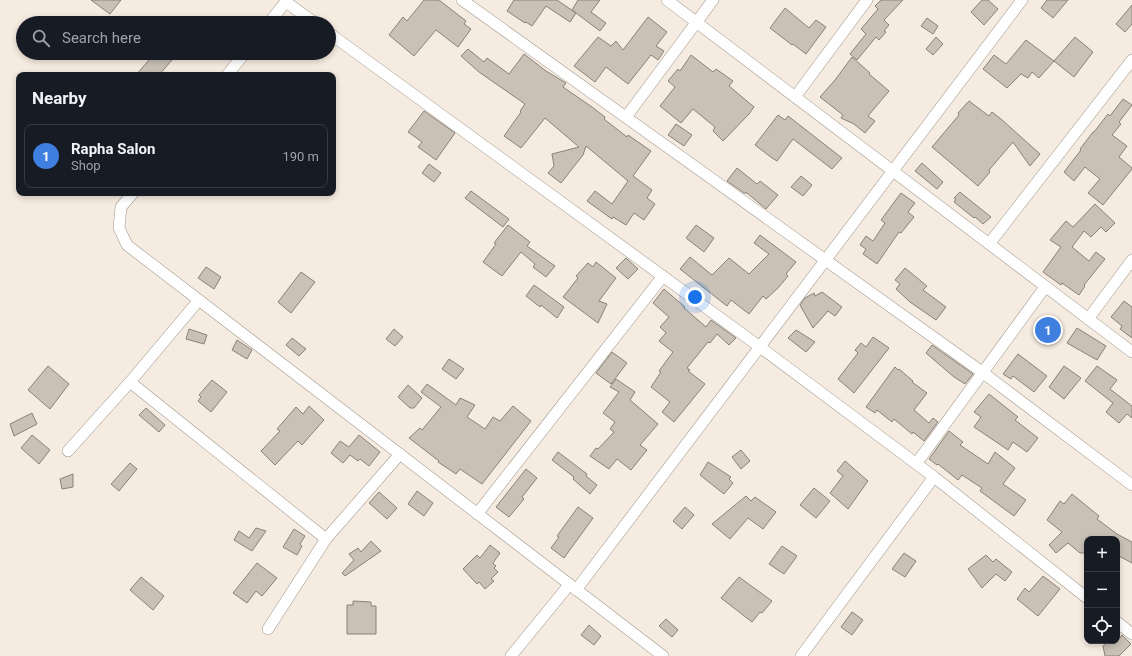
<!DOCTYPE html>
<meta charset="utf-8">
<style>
:root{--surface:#171b24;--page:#20242c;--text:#f1f3f6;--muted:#9ea1a6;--line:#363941;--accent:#d09ac2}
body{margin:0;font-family:Roboto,sans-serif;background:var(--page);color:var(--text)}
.controls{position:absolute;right:12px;bottom:12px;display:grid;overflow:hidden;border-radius:8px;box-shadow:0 2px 6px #0003}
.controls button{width:36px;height:36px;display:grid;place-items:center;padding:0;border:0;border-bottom:1px solid var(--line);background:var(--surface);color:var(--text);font:20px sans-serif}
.you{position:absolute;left:695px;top:297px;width:14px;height:14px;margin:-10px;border:3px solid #fff;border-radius:50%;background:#1a73e8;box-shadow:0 0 0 6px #1a73e833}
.badge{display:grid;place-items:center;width:26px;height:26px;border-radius:50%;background:var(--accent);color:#fff;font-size:13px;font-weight:700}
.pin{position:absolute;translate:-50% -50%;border:2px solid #fff;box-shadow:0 1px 4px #0006}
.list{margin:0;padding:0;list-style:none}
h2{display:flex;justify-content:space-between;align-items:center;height:52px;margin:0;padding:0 16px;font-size:17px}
h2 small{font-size:13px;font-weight:400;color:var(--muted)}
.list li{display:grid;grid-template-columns:26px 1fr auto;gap:12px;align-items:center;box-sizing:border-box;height:64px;margin:0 8px 8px;padding:0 8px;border:1px solid var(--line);border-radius:8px}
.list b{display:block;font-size:15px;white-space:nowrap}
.list p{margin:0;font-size:13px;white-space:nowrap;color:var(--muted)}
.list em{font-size:13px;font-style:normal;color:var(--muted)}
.icon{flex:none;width:22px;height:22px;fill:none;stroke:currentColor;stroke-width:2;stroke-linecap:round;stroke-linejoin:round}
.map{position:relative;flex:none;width:1132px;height:656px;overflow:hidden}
.search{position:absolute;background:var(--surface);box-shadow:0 2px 6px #0003;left:16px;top:16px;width:320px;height:44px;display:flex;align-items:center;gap:10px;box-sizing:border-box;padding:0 14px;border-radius:22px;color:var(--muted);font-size:15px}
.panel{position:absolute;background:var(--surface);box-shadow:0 2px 6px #0003;left:16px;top:72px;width:320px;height:124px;border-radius:8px}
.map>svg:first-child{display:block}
.building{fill:#c9c1b6;stroke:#8a8278}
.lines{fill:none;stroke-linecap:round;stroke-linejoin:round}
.minor-casing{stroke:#9f958b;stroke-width:12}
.minor{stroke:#fff;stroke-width:11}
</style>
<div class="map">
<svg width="1132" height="656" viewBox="0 0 1132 656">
<rect width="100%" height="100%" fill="#f6ebe0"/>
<path class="building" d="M91 0H121L110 14Z
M424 0H439L466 21 464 24 471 29 458 47 436 30 414 56 389 35 403 17 407 21Z
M514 0H557L576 13 570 22 546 6 532 26 526 22 525 23 507 11Z
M578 0H600L591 12 606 23 600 31 572 10Z
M881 0H903L884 20 889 25 884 31 886 32 879 40 876 37 857 60 850 54 866 34 861 29 878 9 875 6Z
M982 0H988L998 9 984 25 971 12Z
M1047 0H1068L1053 18 1041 8Z
M1132 5V24L1125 32 1116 24Z
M785 8 809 28 816 20 826 27 806 54 793 44 792 45 770 28Z
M648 17 667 32 656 46 664 51 658 60 651 55 628 84 606 67 595 82 574 66 598 37 611 46 616 41 623 50Z
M927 18 938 26 933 34 921 26Z
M936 37 943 44 933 55 926 49Z
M1075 37 1093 52 1074 77 1054 61Z
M1026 40 1054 61 1039 78 1032 72 1028 78 1021 74 1007 88 983 69 994 55 1006 64Z
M468 49 484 62 487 58 509 74 524 54 546 71 566 83 563 87 592 107 605 117 604 119 627 137 628 135 651 151 633 176 652 190 647 198 655 204 644 220 634 213 626 225 613 217 612 219 587 201 595 191 612 204 628 181 586 146 583 155 561 183 548 173 554 166 552 154 579 147 545 118 521 148 504 136 521 112 520 111 525 104 479 72 461 56Z
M155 53H164L172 60 159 75H136Z
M691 55 713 72 716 69 733 81 729 86 754 107 749 114 723 141 713 131 715 127 693 109 681 123 660 106 675 87 668 81 678 69 680 71Z
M852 57 870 73 869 74 889 91 868 116 875 121 865 133 854 124 841 118 843 115 820 97 835 80Z
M1123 99 1132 105 1119 122 1121 124 1112 135 1127 146 1119 157 1132 168V169L1103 205 1088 193 1100 179 1085 167 1074 181 1064 172 1081 150 1080 149 1093 132H1094L1108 114 1110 116Z
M969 101 989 116 992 112 1001 119 1040 154 1030 166 1013 142 989 170 990 172 978 186 932 147 959 115 958 113Z
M424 111 455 133 436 160 418 147 422 142 408 132Z
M778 115 785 120 788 116 842 158 832 169 793 139 777 161 772 158 755 145Z
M676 124 692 135 684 146 668 135Z
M922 163 943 182 937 189 915 171Z
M429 164 441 173 434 182 422 173Z
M737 168 757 184 760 181 778 195 766 209 747 193H744L727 181Z
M801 176 812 185 803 196 791 187Z
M471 191 509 219 503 227 465 198Z
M960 192 961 193 991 217 983 224 975 217 974 218 954 202 956 199 954 198Z
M901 193 915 203 908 212 914 217 901 233 899 232 877 264 863 254 866 249 860 245 866 236 873 241 885 223 881 220Z
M1095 204 1115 223 1106 232 1101 227 1091 237 1084 231 1072 247 1089 261 1096 252 1105 259 1084 285 1085 286 1079 295 1062 283 1061 285 1043 272 1061 247 1050 240 1066 221 1073 227Z
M508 225 530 242 527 246 555 266 546 277 533 267 535 264 521 252 502 276 483 262 496 244 494 243Z
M696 225 714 238 704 252 686 238Z
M760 235 796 262 786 274 788 276 778 288 766 299 763 296 749 314 731 300 727 306 680 269 690 257 712 275 729 258 749 274 769 254 754 243Z
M626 258 638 269 628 279 616 268Z
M596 262 616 278 599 301 607 304 598 323 563 297 578 278 576 276 588 263 593 267Z
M206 267 221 277 214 289 198 278Z
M905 268 927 286 923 290 946 307 936 320 910 302 896 289 900 284 895 280Z
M301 272 315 282 291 313 278 302Z
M534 285 564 307 557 318 541 305 540 307 526 296Z
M664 289 685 307 684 308 706 327 711 320 736 338 729 345 717 334 710 343 708 342 687 368 690 370 688 371 705 384 674 422 662 412 670 402 651 387 661 372 659 371 673 352 659 341 666 333 660 327 669 317 653 303Z
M822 292 842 307 835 316 828 311 813 328 800 305 805 298 814 293 815 296Z
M1124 301 1132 307V338L1120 329 1122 326 1111 317Z
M1077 328 1106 346 1097 360 1067 343Z
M189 329 207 335 204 344 186 339Z
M394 329 403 337 395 346 386 339Z
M796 330 815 342 806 352 788 338Z
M873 337 889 348 854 393 838 379 858 353 855 350 861 343 866 347Z
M292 338 306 349 299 356 286 345Z
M237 340 252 350 247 359 232 350Z
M932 345 973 374 965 384 954 377 926 353Z
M612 352 627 363 611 384 596 373Z
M1018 354 1047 376 1034 392 1013 376 1011 379 1003 374Z
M449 359 464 369 456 379 442 369Z
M48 366 69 384 50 409 28 390Z
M1064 366 1081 378 1064 399 1049 387Z
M1097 366 1117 380 1110 389 1132 406V418L1127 414 1119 423 1106 412 1113 403 1085 381Z
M895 367 898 370 899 369 913 381 912 382 927 393 914 410 929 423 933 418 938 422 924 441 913 432 912 434 894 419 892 422 877 410 875 413 866 407Z
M616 379 635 392 630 400 658 424 640 445 647 450 631 470 617 459 609 469 590 456 596 448 598 449 614 432 610 429 615 422 603 413 619 392 610 387Z
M212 380 227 392 211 412 198 401 201 397 199 395Z
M427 384 456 405 460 398 475 405 467 417 485 429 493 417 500 421 513 406 531 421 482 484 460 469 456 474 438 462 439 461 409 438 420 428 422 430 441 407 421 392Z
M408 385 422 398 414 408H410L398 397Z
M989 394 1018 417 1015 420 1038 438 1027 452 1013 442 1008 450 974 427 981 417 974 412Z
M309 406 324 420 302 445 298 441 275 465 261 451 280 431 277 429 296 407 303 414Z
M146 408 165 425 159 432 139 415Z
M32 413 37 424 14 436 10 424Z
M949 431 963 442 960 445 988 464 995 452 1015 468 1003 484 1026 500 1014 516 980 491 982 488 962 475 958 480 938 464 937 465 929 459Z
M32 435 50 450 39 464 21 448Z
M359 435 380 452 369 466 360 459 358 461 350 455 343 463 331 453 340 441 349 447Z
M741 450 750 461 741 469 732 457Z
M558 452 587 474 586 476 597 485 590 494 573 479 574 477 552 460Z
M845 461 868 481 848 509 830 493 843 476 837 471Z
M708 462 731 477 729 479 733 483 724 494 700 475Z
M130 463 137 469 119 491 111 484Z
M526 469 537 478 522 497 524 499 509 517 496 507Z
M73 474V487L62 489 60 479Z
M814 488 830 501 816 518 800 505Z
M417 491 433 503 424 516 408 504Z
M379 492 397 508 387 519 369 503Z
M1072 494 1099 516 1097 519 1117 534 1132 542V563L1117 555V539H1087V553H1080L1068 543 1056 553 1049 545 1062 532 1047 520 1060 501 1064 504Z
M746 496 751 501 755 497 776 512 763 529 748 518 730 539 712 524Z
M578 507 593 518 564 558 551 548 559 537 557 536Z
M685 507 694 515 682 529 673 521Z
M256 528 266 531 252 551 234 540 239 531 249 538Z
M294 529 305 536 300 544 302 546 297 555 283 547Z
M371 541 381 551 345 576 342 573 354 560 349 554 358 548 361 552Z
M490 545 500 553 493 563 496 566 494 568 498 572 491 579 494 581 485 589 479 582 477 584 463 569 477 555 480 558Z
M782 546 797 556 784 574 769 564Z
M904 553 916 561 905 577 892 569Z
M986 555 993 562 996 559 1012 572 1005 581 996 574 982 588 968 569Z
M257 563 277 578 262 596 256 591 247 603 233 593Z
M1043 576 1060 589 1038 616 1017 599 1025 588 1029 592Z
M141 577 164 596 153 610 130 590Z
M739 577 772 601 762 613 760 612 752 622 721 598Z
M353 601 371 602V606H376V634H347V605H353Z
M852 612 863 620 852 635 841 627Z
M666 619 678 630 672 637 659 626Z
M589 625 601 636 594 645 581 635Z
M1122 635 1131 644 1119 656H1105L1103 646 1109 641H1117Z"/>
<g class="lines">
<defs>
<path id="minor" d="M462 0 982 372 1132 485
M667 0 1132 352
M286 2 315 23
M269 23 287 0
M329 33 760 347 934 477 1087 598
M227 75 245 53
M795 97 867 0
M626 117 713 0
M133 193 121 207 119 228 127 245 663 656
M989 244 1132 60
M199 300 130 382 326 539 400 454
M1088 319 1132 260
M68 451 130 382
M916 464 1045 287
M477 514 663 276
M576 590 1022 0
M1117 622 1132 634
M268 629 326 539
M511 656 569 585
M801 656 934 477"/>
</defs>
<use href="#minor" class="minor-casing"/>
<use href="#minor" class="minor"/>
</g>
</svg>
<div class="controls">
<button>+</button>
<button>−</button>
<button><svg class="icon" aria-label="locate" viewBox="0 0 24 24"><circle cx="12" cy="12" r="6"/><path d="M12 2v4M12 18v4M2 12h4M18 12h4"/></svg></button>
</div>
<div class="you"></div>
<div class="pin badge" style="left:1048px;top:330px;background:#3f7fe0">1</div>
<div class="search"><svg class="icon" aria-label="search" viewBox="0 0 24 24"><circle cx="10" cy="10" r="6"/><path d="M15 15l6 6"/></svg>Search here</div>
<section class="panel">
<h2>Nearby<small></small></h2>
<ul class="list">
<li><span class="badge" style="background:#3f7fe0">1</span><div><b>Rapha Salon</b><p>Shop</p></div><em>190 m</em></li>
</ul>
</section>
</div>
